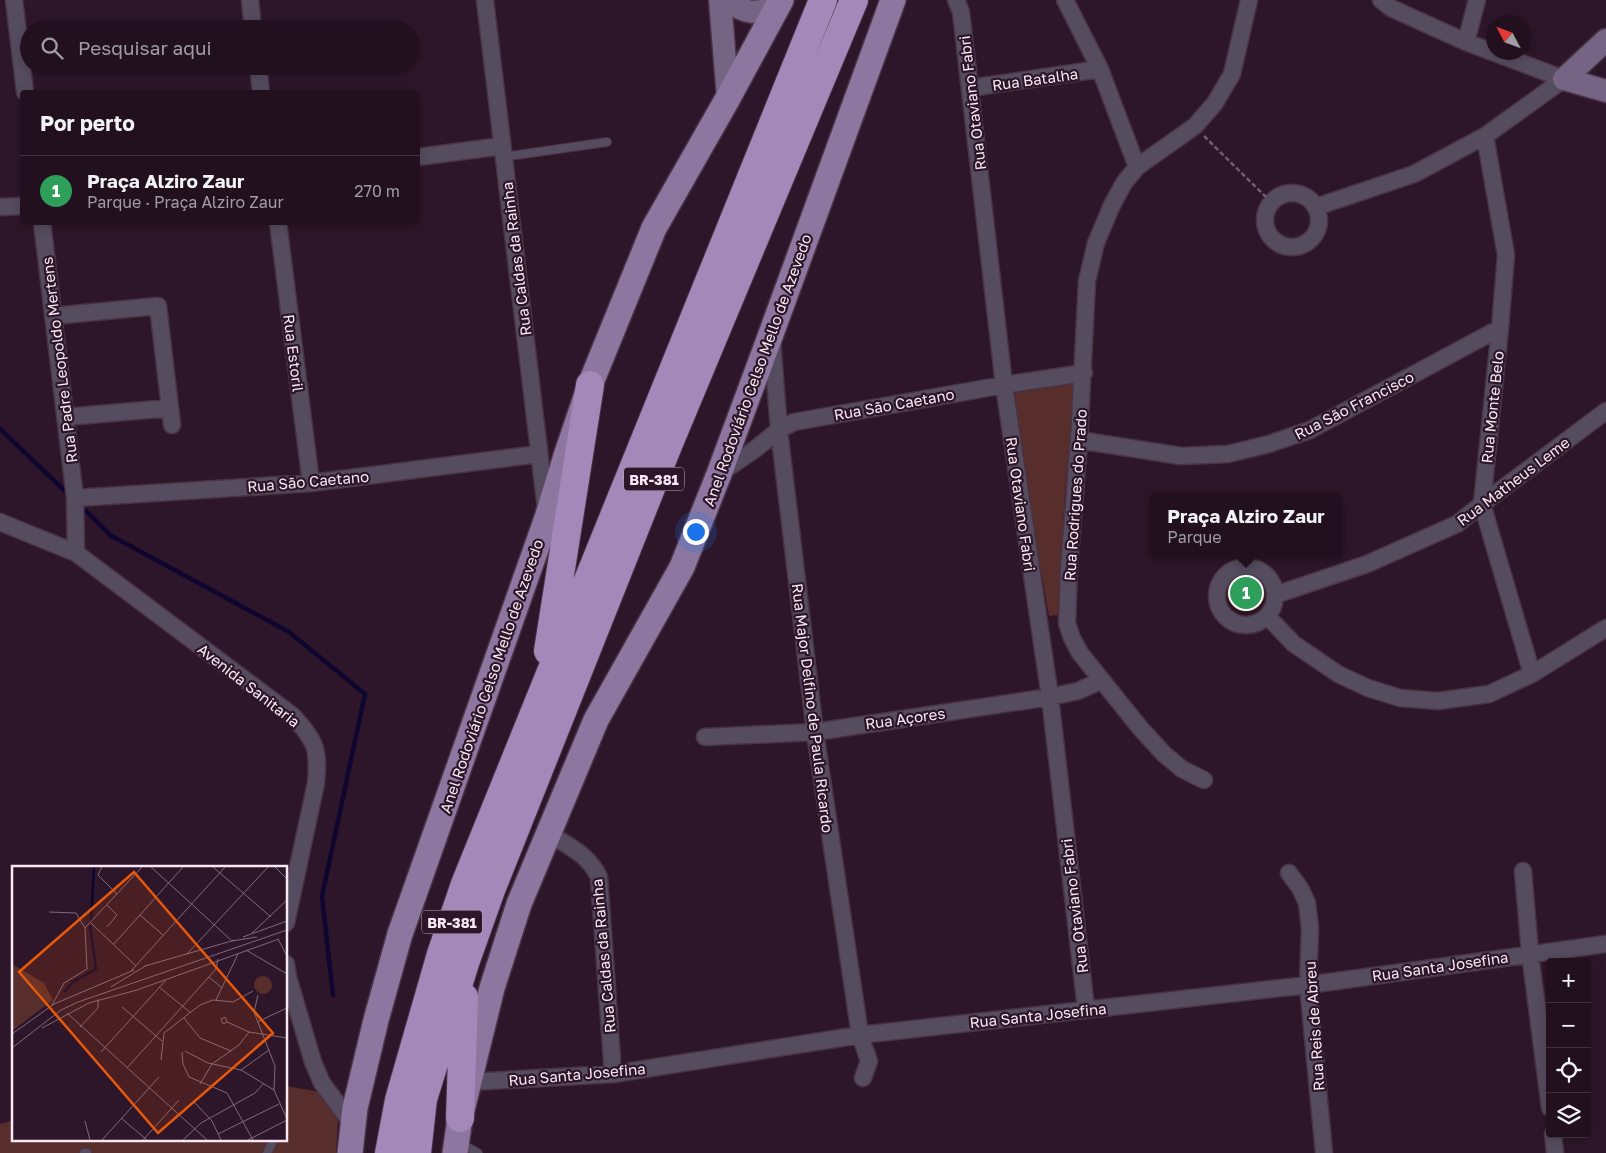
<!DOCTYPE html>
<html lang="pt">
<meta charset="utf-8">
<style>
:root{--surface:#22101f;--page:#2e1e2c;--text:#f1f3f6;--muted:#a29da4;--line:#3f303d;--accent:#1a73e8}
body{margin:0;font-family:"Golos Text",sans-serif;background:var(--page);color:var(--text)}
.controls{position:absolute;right:15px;bottom:15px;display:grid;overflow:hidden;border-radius:5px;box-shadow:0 2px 12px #0003}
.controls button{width:45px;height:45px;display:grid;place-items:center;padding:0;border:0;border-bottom:1px solid var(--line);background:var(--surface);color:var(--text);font:25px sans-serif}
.compass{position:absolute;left:1486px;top:15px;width:45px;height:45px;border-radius:50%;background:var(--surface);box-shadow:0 2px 12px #0003;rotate:311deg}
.you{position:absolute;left:695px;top:531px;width:18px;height:18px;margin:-12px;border:4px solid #fff;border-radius:50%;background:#1a73e8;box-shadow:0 0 0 8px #1a73e833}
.badge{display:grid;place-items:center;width:32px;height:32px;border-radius:50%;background:var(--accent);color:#fff;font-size:16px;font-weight:700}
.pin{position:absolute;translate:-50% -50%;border:2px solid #fff;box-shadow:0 1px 5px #0006}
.popup{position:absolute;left:1150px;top:493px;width:192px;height:65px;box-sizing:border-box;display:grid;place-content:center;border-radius:5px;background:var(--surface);filter:drop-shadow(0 1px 4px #0005);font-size:16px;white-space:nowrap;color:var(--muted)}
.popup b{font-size:19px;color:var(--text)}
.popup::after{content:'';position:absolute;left:50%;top:100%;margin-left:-10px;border:10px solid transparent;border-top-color:var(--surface)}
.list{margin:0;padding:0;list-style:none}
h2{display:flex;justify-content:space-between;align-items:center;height:65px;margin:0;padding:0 20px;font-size:21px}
h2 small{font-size:16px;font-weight:400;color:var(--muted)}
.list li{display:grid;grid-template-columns:32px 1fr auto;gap:15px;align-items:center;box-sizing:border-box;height:70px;padding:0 20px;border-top:1px solid var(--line)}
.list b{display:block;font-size:19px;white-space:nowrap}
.list p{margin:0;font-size:16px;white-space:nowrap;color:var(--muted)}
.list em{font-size:16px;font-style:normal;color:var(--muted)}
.icon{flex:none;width:28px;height:28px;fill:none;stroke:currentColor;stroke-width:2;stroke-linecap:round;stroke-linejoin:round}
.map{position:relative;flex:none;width:1606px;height:1153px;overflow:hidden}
.search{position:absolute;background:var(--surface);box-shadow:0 2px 12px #0003;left:20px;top:20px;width:400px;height:55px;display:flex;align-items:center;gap:12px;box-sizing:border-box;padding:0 18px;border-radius:28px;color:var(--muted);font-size:19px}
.panel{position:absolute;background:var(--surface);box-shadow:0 2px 12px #0003;left:20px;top:90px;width:400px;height:135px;border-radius:5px}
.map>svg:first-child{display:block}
.green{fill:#572e2b}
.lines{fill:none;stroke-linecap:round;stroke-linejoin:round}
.stream{stroke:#0e062f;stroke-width:4.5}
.lane-casing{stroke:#493345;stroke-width:10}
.street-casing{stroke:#493345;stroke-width:19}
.secondary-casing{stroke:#493345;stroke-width:25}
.primary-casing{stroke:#493345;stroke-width:28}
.highway-casing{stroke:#493345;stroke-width:30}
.path{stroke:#715d6d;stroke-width:2.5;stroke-dasharray:5 2.5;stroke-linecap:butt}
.lane{stroke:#564c5f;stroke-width:8}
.street{stroke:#564c5f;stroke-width:16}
.secondary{stroke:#756484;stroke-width:22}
.primary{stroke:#8d77a0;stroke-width:25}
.highway{stroke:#a388b9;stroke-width:28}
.labels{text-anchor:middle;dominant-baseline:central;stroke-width:4.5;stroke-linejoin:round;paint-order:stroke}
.shield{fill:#2d1629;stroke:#bba9b7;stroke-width:1}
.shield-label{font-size:14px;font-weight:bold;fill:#f8e8f4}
.street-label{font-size:15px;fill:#f8e8f4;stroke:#2d1629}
.inset-river{fill:none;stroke:#0e062f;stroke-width:2.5}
.inset-road{fill:none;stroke:#7e6a7a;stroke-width:1}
.view{fill:#e8590c;fill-opacity:0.15;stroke:#e8590c;stroke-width:2.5}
.inset-edge{fill:none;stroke:#f8e8f4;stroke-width:2.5}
</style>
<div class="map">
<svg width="1606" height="1153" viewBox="0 0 1606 1153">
<rect width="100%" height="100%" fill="#2d1629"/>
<path class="green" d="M1066 383 1074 384 1076 396 1065 492 1058 615 1049 616 1010 394Z
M1227 593a19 19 0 1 1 38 0a19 19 0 1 1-38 0Z
M286 1086 326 1093 338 1120 336 1153H0V1124L14 1120V1139H286Z"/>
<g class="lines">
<path class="stream" d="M0 429 65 491
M86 511 110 535 289 632 365 694 322 896 333 995"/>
<defs>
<path id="lane" d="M503 157 607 142
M460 1143 478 1153
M84 1153H87
M267 1153 274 1139"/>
<path id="street" d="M14 0 25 92
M250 0 253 29
M485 0 546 509
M956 0 961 12 1004 385 1050 697 1086 1009
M1065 0 1100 69 1137 167
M1381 0 1391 8 1466 42 1564 79
M1466 42 1477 0
M258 66 261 92
M970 88 1100 69
M1485 136 1506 255 1500 328 1482 504 1532 674
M418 157 502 146
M1265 220a27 27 0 1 1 54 0a27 27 0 1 1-54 0Z
M0 207 22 206
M1316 207 1414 174 1485 136 1564 79
M42 222 75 498 76 553 293 716C316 742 319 748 316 783L286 923
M278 222 311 483
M53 316 158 306 172 425
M772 341 779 430 815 732 860 1035 869 1061 863 1078
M65 417 170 408
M1079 440 1181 456 1228 454 1269 444 1310 430 1500 328
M719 474 754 450 779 430 794 422 1004 385 1084 373
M75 498 311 483 539 454
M0 522 76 553
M1217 596a29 29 0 1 1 58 0a29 29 0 1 1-58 0Z
M1275 595 1367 564 1457 524 1482 504 1606 411
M1267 616 1294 644 1338 674 1368 688 1400 698 1438 701 1489 694 1532 674 1606 628
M705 737 815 732 1050 697 1078 691 1102 680
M1204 780 1182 769 1164 754 1141 729 1080 653 1072 638 1067 623 1069 568 1079 440 1087 281 1096 243 1112 205 1124 183 1137 167 1195 126 1215 103 1232 74 1249 0
M548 833C568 846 588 854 599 877L613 1074
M1523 871 1530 953 1550 1108
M1289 873 1300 888 1307 903 1310 928 1308 985 1324 1153
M286 964 288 977 313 1062 322 1083 353 1125
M470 1082 613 1074 860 1035 1308 985 1606 944
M1553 1134 1555 1153"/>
<path id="secondary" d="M720 0 728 98
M729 0C745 16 758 13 778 7
M1564 79 1606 40
M1564 79 1606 91"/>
<path id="primary" d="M350 1153 355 1108 376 1020 400 934 547 518 566 456 590 385 654 228 728 98 781 0
M455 1153 460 1118 492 988 519 904 596 720 682 567 719 474 771 334 893 0"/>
<path id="highway" d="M548 651 590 385
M460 1118 464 997
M389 1153 399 1100 441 954 465 884 823 0
M417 1153 423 1099 465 963 491 890 667 448 854 0"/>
</defs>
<use href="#lane" class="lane-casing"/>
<use href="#street" class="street-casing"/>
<use href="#secondary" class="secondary-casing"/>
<use href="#primary" class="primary-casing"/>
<use href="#highway" class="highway-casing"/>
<path class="path" d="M1204 136 1271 202"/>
<use href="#lane" class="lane"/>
<use href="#street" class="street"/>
<use href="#secondary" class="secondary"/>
<use href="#primary" class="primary"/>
<use href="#highway" class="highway"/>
</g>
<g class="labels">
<g class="shield">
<rect x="624" y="467.5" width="60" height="23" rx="4"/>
<rect x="422" y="910.5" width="60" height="23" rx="4"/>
</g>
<g class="shield-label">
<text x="654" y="479">BR-381</text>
<text x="452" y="922">BR-381</text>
</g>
<g class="street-label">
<text transform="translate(1035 79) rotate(-8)">Rua Batalha</text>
<text transform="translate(972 103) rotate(-97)">Rua Otaviano Fabri</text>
<text transform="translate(516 259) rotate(-97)">Rua Caldas da Rainha</text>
<text transform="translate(294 353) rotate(83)">Rua Estoril</text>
<text transform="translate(59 360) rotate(-97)">Rua Padre Leopoldo Mertens</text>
<text transform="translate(757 370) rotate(-70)">Anel Rodoviário Celso Mello de Azevedo</text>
<text transform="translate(894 404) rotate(-10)">Rua São Caetano</text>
<text transform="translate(1354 405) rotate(-27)">Rua São Francisco</text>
<text transform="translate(1492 407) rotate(-84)">Rua Monte Belo</text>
<text transform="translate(308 481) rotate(-5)">Rua São Caetano</text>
<text transform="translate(1513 481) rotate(-37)">Rua Matheus Leme</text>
<text transform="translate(1075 495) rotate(-86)">Rua Rodrigues do Prado</text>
<text transform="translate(1021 504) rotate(82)">Rua Otaviano Fabri</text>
<text transform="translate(491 676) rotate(-71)">Anel Rodoviário Celso Mello de Azevedo</text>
<text transform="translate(249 685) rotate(38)">Avenida Sanitaria</text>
<text transform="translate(813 708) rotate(83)">Rua Major Delfino de Paula Ricardo</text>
<text transform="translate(905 718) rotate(-8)">Rua Açores</text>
<text transform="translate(1074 906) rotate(-97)">Rua Otaviano Fabri</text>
<text transform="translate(603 956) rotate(-95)">Rua Caldas da Rainha</text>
<text transform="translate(1440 966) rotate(-8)">Rua Santa Josefina</text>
<text transform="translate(1038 1015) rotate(-6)">Rua Santa Josefina</text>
<text transform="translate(1314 1026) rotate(-94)">Rua Reis de Abreu</text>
<text transform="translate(577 1074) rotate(-5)">Rua Santa Josefina</text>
</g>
</g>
<g transform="translate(12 866)">
<rect width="275" height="275" fill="#2d1629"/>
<path d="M0 98 32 117 41 134 0 165ZM242 119a9 9 0 1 1 18 0a9 9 0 1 1-18 0Z" fill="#572e2b"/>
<path class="inset-river" d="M79 55 82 1M52 126 61 116 84 103 78 59"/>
<path class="inset-road" d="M90 1 86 9 105 28M139 1 220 75M201 1 259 51M263 1 275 13M37 46 64 47 73 62M128 49 151 69M79 57 124 100M95 61 105 49 95 39M240 67 275 34M231 71 275 55M266 73 275 90M220 75 245 71M101 79 171 1M234 84 275 108M175 88 256 1M133 100 223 74M119 105 213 1M197 111 210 122M99 121 135 99M147 121 179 147M246 129 242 146 263 200 262 224M204 134 226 88M40 139 52 117 75 103 73 62 130 1M110 141 150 175M55 147 195 274M172 152 188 172 219 185M215 156 211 158 209 153 213 151 215 156 237 166 275 172M245 156 275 142M68 161 86 142V133M30 162 77 137 125 124 267 73M0 168 42 138 122 104M0 182 49 144 66 136 275 64M173 185 196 197 229 204 262 224M89 186 154 114M170 186 171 198 177 211 215 227 241 274M149 194 152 167 188 139 201 134 221 136 241 125M115 202 204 103 206 93M229 204 257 184M188 218 200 198 227 179 237 166M262 224 275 253M182 236 200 255 209 274M109 252 135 274M73 255 78 274M206 268 267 238M90 274 147 211M131 274 167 234M171 274 189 257 243 227 252 217M236 274 275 254"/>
<path class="view" d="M122 6 261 167 146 267 7 106Z"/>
<rect width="275" height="275" class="inset-edge"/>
</g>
</svg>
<div class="controls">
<button>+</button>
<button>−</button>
<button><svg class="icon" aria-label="locate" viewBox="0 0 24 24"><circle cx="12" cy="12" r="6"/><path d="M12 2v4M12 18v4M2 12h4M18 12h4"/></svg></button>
<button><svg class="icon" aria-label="layers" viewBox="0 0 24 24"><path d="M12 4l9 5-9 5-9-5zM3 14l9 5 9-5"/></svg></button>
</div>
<svg class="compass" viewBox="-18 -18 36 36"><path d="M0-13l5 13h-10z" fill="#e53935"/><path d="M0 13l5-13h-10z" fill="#a29da4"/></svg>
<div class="you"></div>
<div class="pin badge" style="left:1246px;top:593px;background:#2e9e5b">1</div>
<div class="popup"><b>Praça Alziro Zaur</b>Parque</div>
<div class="search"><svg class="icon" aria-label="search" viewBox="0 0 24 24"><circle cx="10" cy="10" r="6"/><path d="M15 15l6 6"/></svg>Pesquisar aqui</div>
<section class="panel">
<h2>Por perto<small></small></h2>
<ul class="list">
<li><span class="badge" style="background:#2e9e5b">1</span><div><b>Praça Alziro Zaur</b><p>Parque · Praça Alziro Zaur</p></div><em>270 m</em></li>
</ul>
</section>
</div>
